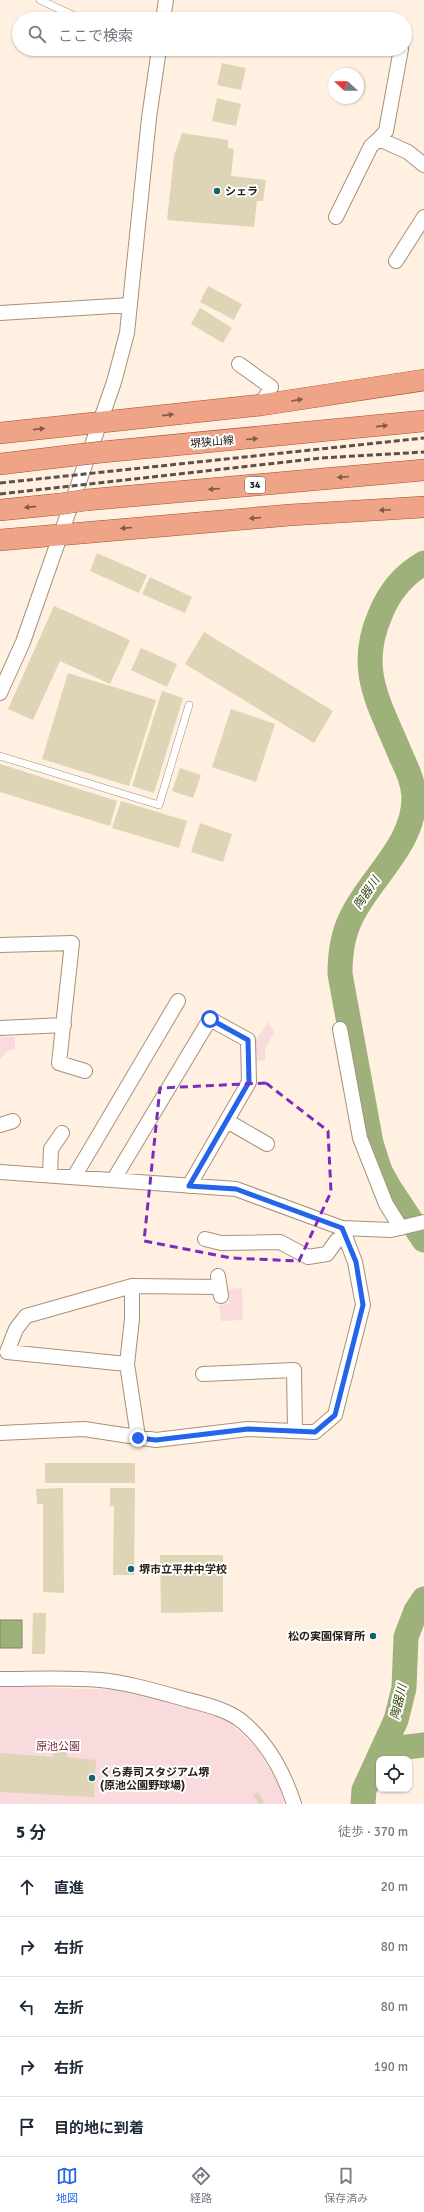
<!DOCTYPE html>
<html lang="ja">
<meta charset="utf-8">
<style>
:root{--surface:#fff;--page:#f6f6f7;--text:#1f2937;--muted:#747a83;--line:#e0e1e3;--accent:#2563eb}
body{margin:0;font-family:Signika,"Noto Sans JP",sans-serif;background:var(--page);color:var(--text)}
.controls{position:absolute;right:12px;bottom:12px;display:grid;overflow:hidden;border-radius:8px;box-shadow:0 1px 3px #0004}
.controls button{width:36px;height:36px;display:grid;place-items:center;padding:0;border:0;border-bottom:1px solid var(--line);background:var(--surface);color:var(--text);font:20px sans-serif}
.compass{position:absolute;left:328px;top:68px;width:36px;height:36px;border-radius:50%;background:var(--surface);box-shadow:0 1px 3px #0004;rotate:291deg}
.stop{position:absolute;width:12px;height:12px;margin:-9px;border:3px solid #2563eb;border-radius:50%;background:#fff}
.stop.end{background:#2563eb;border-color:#fff;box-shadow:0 1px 4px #0008}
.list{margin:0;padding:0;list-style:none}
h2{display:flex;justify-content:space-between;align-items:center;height:52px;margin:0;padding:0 16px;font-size:17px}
h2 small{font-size:13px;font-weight:400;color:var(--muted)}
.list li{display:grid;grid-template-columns:26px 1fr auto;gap:12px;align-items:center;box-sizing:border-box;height:60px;padding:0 16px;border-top:1px solid var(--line)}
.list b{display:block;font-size:15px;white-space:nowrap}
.list em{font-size:13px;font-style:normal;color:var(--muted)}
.icon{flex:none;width:22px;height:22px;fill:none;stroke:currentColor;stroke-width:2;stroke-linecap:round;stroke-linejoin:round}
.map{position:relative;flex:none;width:424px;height:1804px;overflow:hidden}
.search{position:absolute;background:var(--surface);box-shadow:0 1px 3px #0004;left:12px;right:12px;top:12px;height:44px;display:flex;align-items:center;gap:10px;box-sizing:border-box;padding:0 14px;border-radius:22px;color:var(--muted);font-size:15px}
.sheet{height:352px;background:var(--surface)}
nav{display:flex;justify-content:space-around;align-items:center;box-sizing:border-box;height:56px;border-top:1px solid var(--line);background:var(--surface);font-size:11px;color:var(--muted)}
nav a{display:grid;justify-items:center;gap:2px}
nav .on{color:var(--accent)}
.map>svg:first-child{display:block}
.green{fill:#fadbdd}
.water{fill:#9fb17b;stroke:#7c865d}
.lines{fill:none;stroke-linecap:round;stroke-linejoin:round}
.river{stroke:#9fb17b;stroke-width:25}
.building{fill:#ddd5b6}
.service-casing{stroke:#a7917a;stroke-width:8}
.minor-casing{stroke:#a7917a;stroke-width:16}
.primary-casing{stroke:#a34e2c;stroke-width:22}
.service{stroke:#fff;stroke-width:7}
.minor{stroke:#fff;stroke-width:14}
.primary{stroke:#efa487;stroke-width:21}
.rail{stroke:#5b5146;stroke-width:3;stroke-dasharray:6 3;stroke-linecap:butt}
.primary-bridge-casing{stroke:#a34e2c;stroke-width:22;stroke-linecap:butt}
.primary-bridge{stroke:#efa487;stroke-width:21}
.oneway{fill:#825b49}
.route{stroke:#2563eb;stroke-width:5}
.marked{fill:none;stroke:#7b2cbf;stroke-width:3;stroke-dasharray:8 5;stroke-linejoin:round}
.poi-dot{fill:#14626b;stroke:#fff;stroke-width:1.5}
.labels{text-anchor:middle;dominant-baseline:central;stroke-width:4;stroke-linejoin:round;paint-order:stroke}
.shield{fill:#fff;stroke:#69635d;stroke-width:1}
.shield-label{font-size:10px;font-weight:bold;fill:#292017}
.poi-label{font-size:11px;font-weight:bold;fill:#292017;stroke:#fff;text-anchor:start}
.street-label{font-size:11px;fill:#292017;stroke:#fff}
.park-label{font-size:11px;fill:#782c3a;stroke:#fff}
.water-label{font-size:12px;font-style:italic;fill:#374608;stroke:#fff}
</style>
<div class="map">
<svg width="424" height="1804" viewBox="0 0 424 1804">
<rect width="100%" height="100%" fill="#fff0e1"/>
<path class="green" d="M268 1022 275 1032 265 1048V1060L256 1061 255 1041Z
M0 1037H15V1050H9L0 1059Z
M242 1288 243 1320 221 1321 219 1305 229 1304 228 1289Z
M0 1686 121 1690 208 1712 229 1721 259 1751 280 1787 284 1804H0Z"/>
<path class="water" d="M0 1620H22V1648H0Z"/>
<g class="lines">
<path class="river" d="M424 563C403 575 389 592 380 615 356 671 380 704 401 756 407 769 413 781 414 796 415 845 370 877 351 918 342 936 340 954 340 974L371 1143 380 1171 390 1189 424 1240
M382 1750 424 1745
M363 1804 364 1790 396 1720 404 1688 406 1637 416 1611 424 1599"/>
</g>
<path class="building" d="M222 63 246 68 241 90 217 85Z
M217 98 241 104 236 126 212 121Z
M182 133 228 140V148L234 149 231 176 266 180 263 201H257L254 227 167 220 174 156Z
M208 286 242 304 234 320 200 302Z
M200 308 232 328 223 343 191 324Z
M97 553 147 575 139 593 90 571Z
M150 577 192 597 185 613 142 594Z
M54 606 130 640 110 684 60 661 33 720 8 709Z
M204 632 333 711 314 743 185 664Z
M141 648 177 664 167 687 131 670Z
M68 673 156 700 129 786 42 759Z
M162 691 183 698 154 793 132 786Z
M231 709 275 724 256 782 212 767Z
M0 764 117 801 110 826 0 792Z
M180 768 201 775 193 798 172 791Z
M121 801 187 821 179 848 112 828Z
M200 823 232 834 223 862 191 852Z
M45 1463H135V1483H45Z
M63 1488 64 1593 43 1592V1504H37L36 1489Z
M110 1488H135L134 1575H113L114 1506H110Z
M160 1555H223V1612L161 1613Z
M33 1613H46L45 1654H32Z
M39 1741 82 1743 81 1753H67V1757L96 1760 94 1797 0 1792V1753L53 1757V1752L38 1751Z
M258 1792 264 1802 261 1804H259L253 1795Z"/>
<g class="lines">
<defs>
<path id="service" d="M40 0 81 19
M0 756 159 805 189 705"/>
<path id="minor" d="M163 19 166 0
M379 139 386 131 401 49
M336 217 371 146 379 139 408 152 424 165
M396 261 424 217
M0 313 130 305
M239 364 271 387 261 405
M0 693 23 642 114 382 127 333 149 118 159 49
M0 945 72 943 59 1063 85 1071
M0 1028 64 1025
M340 1029 360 1138 386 1204 401 1228
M227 1121 267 1144
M0 1125 13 1121
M0 1172 236 1189 342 1228 391 1230 424 1222
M50 1175 51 1149 62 1133
M74 1177 178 1001
M114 1179 210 1019 248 1040 249 1082 189 1186
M205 1239 221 1243 280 1242 308 1257 327 1254 337 1240 346 1238
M218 1276 221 1296
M132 1286V1319L127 1364 138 1437
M127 1364 7 1352 16 1329 26 1316 132 1286 219 1287
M203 1374 294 1370 295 1431
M0 1433 84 1429 156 1440 248 1429 315 1432 335 1415 363 1305 355 1262 342 1228
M0 1679C33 1679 67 1677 100 1680 130 1683 159 1692 188 1700 207 1705 229 1710 244 1723 269 1745 284 1773 294 1804"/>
<path id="primary" d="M0 433 261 405 424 380
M102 452 424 421
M0 464 76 455
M86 500 424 470
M0 510 60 504
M0 540 290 515 424 507"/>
</defs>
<use href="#service" class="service-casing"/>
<use href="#minor" class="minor-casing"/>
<use href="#primary" class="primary-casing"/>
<use href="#service" class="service"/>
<use href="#minor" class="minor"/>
<use href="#primary" class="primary"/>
<path class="rail" d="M0 483 424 438
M0 494 321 458 424 452"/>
<defs>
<path id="primary-bridge" d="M76 455 102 452
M60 504 86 500"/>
</defs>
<use href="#primary-bridge" class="primary-bridge-casing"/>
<use href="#primary-bridge" class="primary-bridge"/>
</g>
<defs><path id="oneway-solid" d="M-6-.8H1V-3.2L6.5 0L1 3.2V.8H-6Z"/></defs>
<g class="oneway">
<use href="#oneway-solid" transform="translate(297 400) rotate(-9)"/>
<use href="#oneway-solid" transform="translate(168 415) rotate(-6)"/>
<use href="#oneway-solid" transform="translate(382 426) rotate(-6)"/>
<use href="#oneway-solid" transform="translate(39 429) rotate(-6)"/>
<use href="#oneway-solid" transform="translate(252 439) rotate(-5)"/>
<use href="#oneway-solid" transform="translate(343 477) rotate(175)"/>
<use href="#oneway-solid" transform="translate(214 489) rotate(175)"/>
<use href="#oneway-solid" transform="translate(30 507) rotate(174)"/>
<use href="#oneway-solid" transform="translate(385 510) rotate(177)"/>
<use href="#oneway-solid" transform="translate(255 518) rotate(175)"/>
<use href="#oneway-solid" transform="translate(126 528) rotate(175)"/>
</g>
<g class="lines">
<path class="route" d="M138 1438 156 1440 248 1429 315 1432 335 1415 363 1305 356 1262 342 1228 236 1189 189 1186 249 1082 248 1040 210 1019"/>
</g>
<path class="marked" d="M266 1083 328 1131 331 1192 299 1261 231 1258 144 1241 160 1088Z"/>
<g class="poi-dot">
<circle cx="217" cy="191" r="4"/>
<circle cx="131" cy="1569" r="4"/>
<circle cx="373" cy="1636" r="4"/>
<circle cx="92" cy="1778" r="4"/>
</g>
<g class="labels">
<rect class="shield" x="245" y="477" width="20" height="16" rx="3"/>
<g class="shield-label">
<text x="255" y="485">34</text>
</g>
<g class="poi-label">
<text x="225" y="191">シェラ</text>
<text x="139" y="1569">堺市立平井中学校</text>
<text x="365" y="1636" text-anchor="end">松の実園保育所</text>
<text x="100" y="1772">くら寿司スタジアム堺<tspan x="100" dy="13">(原池公園野球場)</tspan></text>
</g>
<g class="street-label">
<text transform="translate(212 442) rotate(-5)">堺狭山線</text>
</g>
<g class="park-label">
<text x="58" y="1746">原池公園</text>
</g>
<g class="water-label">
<text transform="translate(367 893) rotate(-56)">陶器川</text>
<text transform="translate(399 1702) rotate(-77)">陶器川</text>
</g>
</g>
</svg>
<div class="controls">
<button><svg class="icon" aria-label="locate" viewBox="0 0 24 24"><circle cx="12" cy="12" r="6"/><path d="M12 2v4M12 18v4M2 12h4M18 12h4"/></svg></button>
</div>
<svg class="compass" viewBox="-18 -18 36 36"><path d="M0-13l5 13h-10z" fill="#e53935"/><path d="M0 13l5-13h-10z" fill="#747a83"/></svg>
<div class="stop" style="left:210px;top:1019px"></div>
<div class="stop end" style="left:138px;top:1438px"></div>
<div class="search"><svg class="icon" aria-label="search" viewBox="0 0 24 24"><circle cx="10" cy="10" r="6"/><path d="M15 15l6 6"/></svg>ここで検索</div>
</div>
<section class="sheet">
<h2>5 分<small>徒歩 · 370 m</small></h2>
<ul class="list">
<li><svg class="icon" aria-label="ahead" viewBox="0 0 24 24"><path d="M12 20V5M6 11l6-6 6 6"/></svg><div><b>直進</b></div><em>20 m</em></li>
<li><svg class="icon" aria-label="right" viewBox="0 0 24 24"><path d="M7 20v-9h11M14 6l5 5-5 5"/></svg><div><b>右折</b></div><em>80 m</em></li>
<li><svg class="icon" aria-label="left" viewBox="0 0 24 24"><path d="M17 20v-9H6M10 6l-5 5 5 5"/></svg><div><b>左折</b></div><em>80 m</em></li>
<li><svg class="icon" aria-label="right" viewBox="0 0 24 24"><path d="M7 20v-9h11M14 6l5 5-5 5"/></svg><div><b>右折</b></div><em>190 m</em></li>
<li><svg class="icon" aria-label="arrive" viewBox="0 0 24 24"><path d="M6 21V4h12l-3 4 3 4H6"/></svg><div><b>目的地に到着</b></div></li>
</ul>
</section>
<nav>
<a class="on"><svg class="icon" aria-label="map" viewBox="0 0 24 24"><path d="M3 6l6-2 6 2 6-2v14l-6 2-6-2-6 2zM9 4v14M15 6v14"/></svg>地図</a>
<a><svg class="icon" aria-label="directions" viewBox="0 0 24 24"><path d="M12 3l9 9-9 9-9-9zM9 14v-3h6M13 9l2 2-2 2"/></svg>経路</a>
<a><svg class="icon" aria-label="saved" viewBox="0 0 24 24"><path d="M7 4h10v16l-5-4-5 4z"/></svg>保存済み</a>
</nav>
